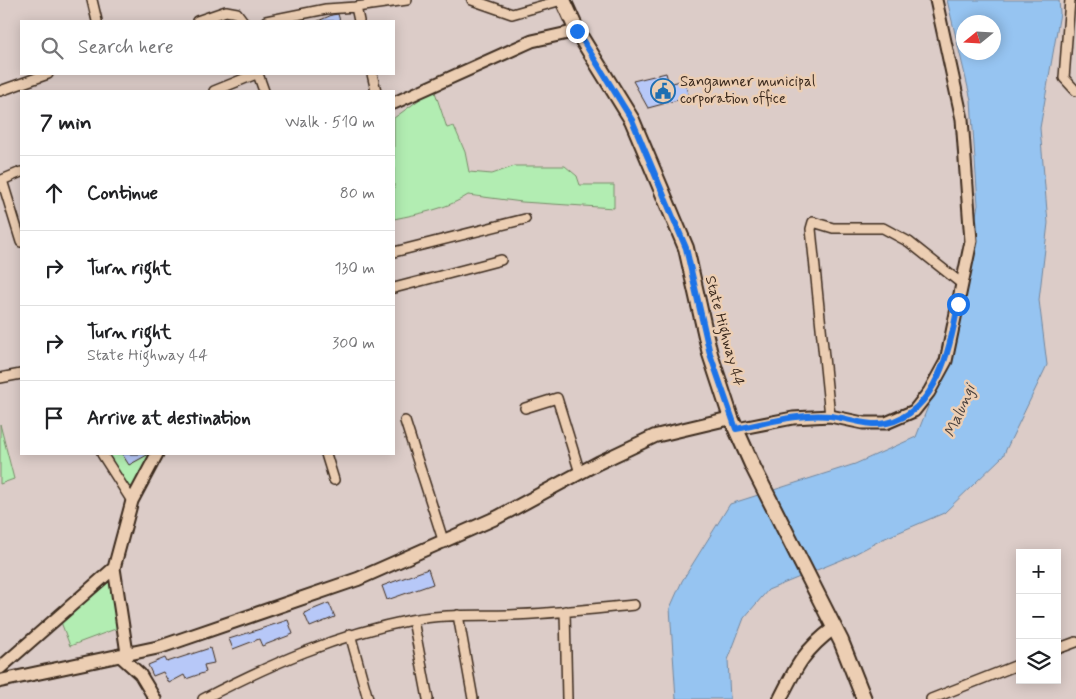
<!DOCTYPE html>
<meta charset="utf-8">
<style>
:root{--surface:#fff;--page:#f2f2f2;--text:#202124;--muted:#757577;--line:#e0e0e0}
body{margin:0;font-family:Mynerve,sans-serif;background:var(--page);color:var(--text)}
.controls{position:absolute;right:15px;bottom:15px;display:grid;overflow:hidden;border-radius:0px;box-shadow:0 2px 12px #0003}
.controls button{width:45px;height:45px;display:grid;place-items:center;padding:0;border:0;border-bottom:1px solid var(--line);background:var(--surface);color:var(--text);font:25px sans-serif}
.compass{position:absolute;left:956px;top:15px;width:45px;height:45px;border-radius:50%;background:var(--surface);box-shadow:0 2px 12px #0003;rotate:252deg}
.stop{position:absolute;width:15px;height:15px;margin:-11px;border:4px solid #1a73e8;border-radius:50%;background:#fff}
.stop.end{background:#1a73e8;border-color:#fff;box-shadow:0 1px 5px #0008}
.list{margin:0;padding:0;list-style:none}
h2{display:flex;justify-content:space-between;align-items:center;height:65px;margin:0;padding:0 20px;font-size:21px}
h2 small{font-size:16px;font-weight:400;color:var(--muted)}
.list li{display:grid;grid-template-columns:32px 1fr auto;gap:15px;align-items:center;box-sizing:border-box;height:75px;padding:0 20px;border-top:1px solid var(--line)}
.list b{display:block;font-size:19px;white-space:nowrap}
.list p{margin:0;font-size:16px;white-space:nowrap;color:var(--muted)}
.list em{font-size:16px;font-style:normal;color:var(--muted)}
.icon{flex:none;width:28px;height:28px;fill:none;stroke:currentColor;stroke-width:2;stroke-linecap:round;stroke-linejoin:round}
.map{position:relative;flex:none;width:1076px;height:699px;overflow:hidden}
.search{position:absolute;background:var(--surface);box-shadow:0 2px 12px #0003;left:20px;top:20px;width:375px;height:55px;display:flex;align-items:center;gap:12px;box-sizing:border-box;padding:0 18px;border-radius:0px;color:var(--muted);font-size:19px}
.panel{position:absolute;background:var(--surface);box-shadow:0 2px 12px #0003;left:20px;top:90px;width:375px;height:365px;border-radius:0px}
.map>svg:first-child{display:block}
.green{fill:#b2edb2;stroke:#768c68}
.water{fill:#96c4f1;stroke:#72869d;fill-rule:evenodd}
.building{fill:#b7c8f8;stroke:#3b2a1e}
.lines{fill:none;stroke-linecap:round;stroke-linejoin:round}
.minor-casing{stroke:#3b2a1e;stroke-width:12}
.tertiary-casing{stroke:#3b2a1e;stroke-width:15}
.secondary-casing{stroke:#3b2a1e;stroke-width:16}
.primary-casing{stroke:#3b2a1e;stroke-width:18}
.minor{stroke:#ecceb3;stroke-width:9}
.tertiary{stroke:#ecceb3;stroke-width:11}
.secondary{stroke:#ecceb3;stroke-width:12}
.primary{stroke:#ecceb3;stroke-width:14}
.route{stroke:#1a73e8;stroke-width:6}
.labels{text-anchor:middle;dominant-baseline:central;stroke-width:5;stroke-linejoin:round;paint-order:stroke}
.poi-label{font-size:15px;fill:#3b2a1e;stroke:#ecceb3;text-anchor:start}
.street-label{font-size:15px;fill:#3b2a1e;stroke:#ecceb3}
.water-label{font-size:16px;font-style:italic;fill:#49413e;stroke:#ecceb3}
</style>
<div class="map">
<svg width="1076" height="699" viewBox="0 0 1076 699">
<rect width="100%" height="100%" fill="#dcccc8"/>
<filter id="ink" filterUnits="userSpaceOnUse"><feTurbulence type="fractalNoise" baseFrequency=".02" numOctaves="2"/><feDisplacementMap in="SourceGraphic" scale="10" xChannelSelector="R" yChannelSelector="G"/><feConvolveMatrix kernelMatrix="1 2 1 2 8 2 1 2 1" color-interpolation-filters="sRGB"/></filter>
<g filter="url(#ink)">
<path class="green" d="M434 89 447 128 454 126 465 152 469 172 492 174 515 166H565L577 176 580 185H614V208L522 202 468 195C447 209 418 214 394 219V118Z
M0 424 14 479 0 484Z
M107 454H153L137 485 125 488Z
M115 577 118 628 70 646 61 622Z"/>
<path class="water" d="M947 0H1059L1060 13 1040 128 1048 223 1039 300 1047 365 1003 456 944 513 883 539 851 556 768 590 744 618 728 660 730 699H676L670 608 682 581 730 504 855 464 916 437 949 353 978 205 971 100ZM964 22H994V52H964Z"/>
<path class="building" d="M338 14 340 21H318L332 15Z
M666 73 669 84 684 80 689 97 648 108 633 81Z
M122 454H149L129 465Z
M428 569 433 584 387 600 382 586Z
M329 603 335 617 310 627 304 613Z
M288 620 293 634 262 646 259 639 233 649 229 639Z
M210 648 214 663 204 665 206 672 186 679 184 675 169 683 163 672 153 676 148 665 165 658 167 662Z"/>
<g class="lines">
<defs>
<path id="minor" d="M92 0 97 21
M472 0 512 14 562 0
M1070 0 1064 78 1076 91
M356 7 407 0
M197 21 226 11 237 13 243 21
M266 21 326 9 356 7 359 21
M258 74 264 91
M372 74 376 91
M0 91 48 74
M214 91 256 74
M21 172 2 180 21 242
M394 252 525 219
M394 288 501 260
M0 378 21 374
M525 408 557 398 580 473
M830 416 811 229 813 222 833 228H883L909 242 962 284
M405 421 444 543
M102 454 132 501
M326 454 334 480
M565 611 567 699
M458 615 473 699
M413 620 428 699
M350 634 368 699
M1057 649 1076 642
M203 699C271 664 336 635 411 620 444 614 477 616 510 615 551 614 593 609 634 605
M931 699 1020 664"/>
<path id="tertiary" d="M394 103 532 41 577 31
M737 429 793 418 830 416 863 423H886L914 411 929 392 946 361 971 241 962 119 936 0
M114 568 127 653
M119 655 140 674 155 699
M0 668 114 568 132 501 157 454"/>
<path id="secondary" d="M0 681 160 647 358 579 498 517 598 463 655 436 731 418
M780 699C796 667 804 650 834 628"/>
<path id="primary" d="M563 0 577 31 632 120 686 248 710 354 731 418 753 467 841 641 864 699"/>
</defs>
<use href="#minor" class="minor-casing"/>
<use href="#tertiary" class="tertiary-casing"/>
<use href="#secondary" class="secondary-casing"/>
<use href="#primary" class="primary-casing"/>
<use href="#minor" class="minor"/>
<use href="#tertiary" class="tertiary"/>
<use href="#secondary" class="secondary"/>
<use href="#primary" class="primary"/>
</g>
</g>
<g class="lines" filter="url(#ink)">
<path class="route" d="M577 31 632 120 686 248 710 354 736 429C767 423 799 413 830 416 848 418 868 427 887 423 937 412 951 346 958 304"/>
</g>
<defs>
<symbol id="civic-ring" viewBox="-11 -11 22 22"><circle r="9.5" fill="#ecceb3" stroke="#1f6fb2" stroke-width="1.5"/><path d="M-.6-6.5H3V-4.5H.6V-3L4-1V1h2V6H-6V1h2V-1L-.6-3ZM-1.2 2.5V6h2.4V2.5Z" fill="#1f6fb2"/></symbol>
</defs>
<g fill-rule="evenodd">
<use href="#civic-ring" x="649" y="77" width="28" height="28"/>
</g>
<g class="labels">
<g class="poi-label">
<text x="680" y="82">Sangamner municipal<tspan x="680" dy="17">corporation office</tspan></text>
</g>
<g class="street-label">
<text transform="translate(724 331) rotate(75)">State Highway 44</text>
</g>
<g class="water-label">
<text transform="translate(960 411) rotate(-67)">Malungi</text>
</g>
</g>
</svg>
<div class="controls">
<button>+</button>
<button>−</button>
<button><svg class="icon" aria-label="layers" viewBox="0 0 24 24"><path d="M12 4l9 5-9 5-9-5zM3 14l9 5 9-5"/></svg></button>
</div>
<svg class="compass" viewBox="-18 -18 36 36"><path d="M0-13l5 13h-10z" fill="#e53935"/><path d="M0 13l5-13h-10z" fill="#757577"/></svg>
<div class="stop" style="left:958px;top:304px"></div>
<div class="stop end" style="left:577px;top:31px"></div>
<div class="search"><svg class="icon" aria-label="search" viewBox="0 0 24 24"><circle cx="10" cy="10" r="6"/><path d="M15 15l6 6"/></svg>Search here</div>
<section class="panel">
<h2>7 min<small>Walk · 510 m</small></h2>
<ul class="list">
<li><svg class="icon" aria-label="ahead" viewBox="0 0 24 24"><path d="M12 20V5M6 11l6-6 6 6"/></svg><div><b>Continue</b></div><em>80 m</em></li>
<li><svg class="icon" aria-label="right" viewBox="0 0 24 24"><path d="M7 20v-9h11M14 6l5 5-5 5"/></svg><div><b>Turn right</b></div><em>130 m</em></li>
<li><svg class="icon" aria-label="right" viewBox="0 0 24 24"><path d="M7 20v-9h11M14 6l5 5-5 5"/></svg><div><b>Turn right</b><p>State Highway 44</p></div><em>300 m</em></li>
<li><svg class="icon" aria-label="arrive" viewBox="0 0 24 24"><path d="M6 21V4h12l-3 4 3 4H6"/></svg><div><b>Arrive at destination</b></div></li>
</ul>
</section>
</div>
